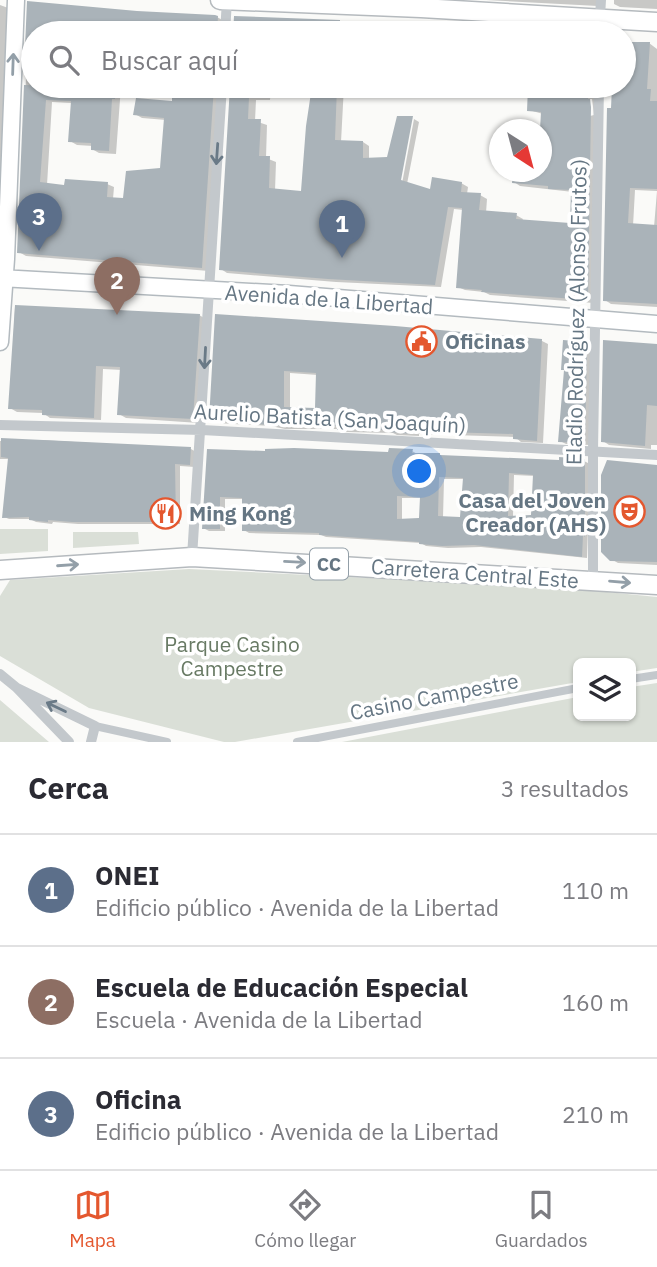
<!DOCTYPE html>
<html lang="es">
<meta charset="utf-8">
<style>
:root{--surface:#fff;--page:#f7f7f7;--text:#2b2b33;--muted:#7c7c81;--line:#e1e1e2;--accent:#e4572e}
body{margin:0;font-family:"IBM Plex Sans",sans-serif;background:var(--page);color:var(--text)}
.controls{position:absolute;right:21px;bottom:21px;display:grid;overflow:hidden;border-radius:10px;box-shadow:0 2px 5px #0004}
.controls button{width:63px;height:63px;display:grid;place-items:center;padding:0;border:0;border-bottom:2px solid var(--line);background:var(--surface);color:var(--text);font:35px sans-serif}
.compass{position:absolute;left:489px;top:119px;width:63px;height:63px;border-radius:50%;background:var(--surface);box-shadow:0 2px 5px #0004;rotate:144deg}
.you{position:absolute;left:420px;top:472px;width:24px;height:24px;margin:-18px;border:5px solid #fff;border-radius:50%;background:#1a73e8;box-shadow:0 0 0 10px #1a73e833}
.badge{display:grid;place-items:center;width:46px;height:46px;border-radius:50%;background:var(--accent);color:#fff;font-size:23px;font-weight:700}
.pin{position:absolute;translate:-50% -58px;filter:drop-shadow(0 2px 4px #0008)}
.pin::after{content:'';position:absolute;top:37px;width:24px;height:21px;background:inherit;clip-path:polygon(0 0,100% 0,50% 100%)}
.list{margin:0;padding:0;list-style:none}
h2{display:flex;justify-content:space-between;align-items:center;height:91px;margin:0;padding:0 28px;font-size:30px}
h2 small{font-size:23px;font-weight:400;color:var(--muted)}
.list li{display:grid;grid-template-columns:46px 1fr auto;gap:21px;align-items:center;box-sizing:border-box;height:112px;padding:0 28px;border-top:2px solid var(--line)}
.list b{display:block;font-size:26px;white-space:nowrap}
.list p{margin:0;font-size:23px;white-space:nowrap;color:var(--muted)}
.list em{font-size:23px;font-style:normal;color:var(--muted)}
.icon{flex:none;width:38px;height:38px;fill:none;stroke:currentColor;stroke-width:2;stroke-linecap:round;stroke-linejoin:round}
.map{position:relative;flex:none;width:657px;height:742px;overflow:hidden}
.search{position:absolute;background:var(--surface);box-shadow:0 2px 5px #0004;left:21px;right:21px;top:21px;height:77px;display:flex;align-items:center;gap:18px;box-sizing:border-box;padding:0 24px;border-radius:38px;color:var(--muted);font-size:26px}
.sheet{height:427px;background:var(--surface)}
nav{display:flex;justify-content:space-around;align-items:center;box-sizing:border-box;height:98px;border-top:2px solid var(--line);background:var(--surface);font-size:19px;color:var(--muted)}
nav a{display:grid;justify-items:center;gap:4px}
nav .on{color:var(--accent)}
.map>svg:first-child{display:block}
.green{fill:#dadfd7}
.shadow{fill:#0003;fill-rule:evenodd}
.building{fill:#aab3b9;fill-rule:evenodd}
.lines{fill:none;stroke-linecap:round;stroke-linejoin:round}
.secondary-casing{stroke:#b3babf;stroke-width:19}
.primary-casing{stroke:#b5babe;stroke-width:21}
.pedestrian{stroke:#c3c8cc;stroke-width:8}
.minor{stroke:#c3c8cc;stroke-width:10}
.secondary{stroke:#fff;stroke-width:16}
.primary{stroke:#fff;stroke-width:18}
.oneway{stroke:#939fa8}
.oneway2{stroke:#6a7a87}
.labels{text-anchor:middle;dominant-baseline:central;stroke-width:7;stroke-linejoin:round;paint-order:stroke}
.shield{fill:#fff;stroke:#939fa8;stroke-width:2}
.shield-label{font-size:19px;font-weight:bold;fill:#657683}
.street-label{font-size:21px;fill:#657683;stroke:#fff}
.poi-label{font-size:21px;font-weight:bold;fill:#657683;stroke:#fff;text-anchor:start}
.park-label{font-size:21px;fill:#687a64;stroke:#fff}
</style>
<div class="map">
<svg width="657" height="742" viewBox="0 0 657 742">
<rect width="100%" height="100%" fill="#fafaf8"/>
<path class="green" d="M0 529H48V551L0 554Z
M73 532H138L139 544 73 548Z
M189 569 567 588 657 597V668L631 672V663H578V682L235 742H224L89 708 0 656V596L10 580Z
M657 683V742H342L578 697V716H631V687Z
M0 700 49 742H0Z"/>
<path class="shadow" d="M486 0H598V6Z
M614 0H657V9L620 7 614 4Z
M29 3 137 13 217 17 224 21V33H33V86H121L116 154 99 153 92 149 93 146 77 145 70 141 72 103 52 102 47 185 66 186 107 184 114 187 113 199 124 200 162 170 166 120 142 118 135 114 173 103V86H223L209 271 26 256 19 252Z
M0 5 11 9 0 252Z
M235 18 340 22 346 28 414 33H234Z
M624 43H649L657 49V307L611 304 605 300 614 86H624ZM635 190 657 191 654 227 633 226Z
M231 86H279L278 91 271 90 270 100H256L255 121 267 125 266 158 276 162 275 191 303 192 312 86H344L341 142H363L369 146V159H388L399 118 414 119H410L398 189H401L414 119 419 122 407 184 432 191 433 179 461 183 468 187 467 194 480 195 487 199 486 213 516 215 523 219 522 221 572 225 573 192 520 186 514 182 515 172H542V158H544L543 114 529 110 530 86H595L594 104 597 111 594 303 490 295 484 292 465 290 458 287 464 210 454 209 441 287 336 282 227 273 221 269ZM588 99H592L594 115 590 116Z
M447 86H513V90H491V95L466 94V98L453 97 447 93Z
M15 307 199 315 206 319 199 423 126 418 119 414 122 370 103 369 101 420 50 418 43 413 17 412 10 408Z
M217 316 395 328 542 341 548 344 543 443 521 442 515 437 419 434V436L397 435 393 433 345 432 339 429H285L271 426 217 423 210 419ZM290 373 318 375 317 410 290 409Z
M586 344 592 347 590 445 566 444 560 441Z
M657 346V445H651V449L609 445 603 441Z
M42 440 191 449 196 452 195 467 180 466V524H78L53 522 52 524 36 522 30 519H9L4 517 10 459H0V441Z
M208 451 390 454 412 451 419 455 444 457 584 461 590 464 587 558 481 547 448 548 426 546 421 543 326 537 321 535 249 533 244 530V499H225V531H209L203 528ZM514 475 535 476 533 517H513ZM444 479H465L462 518H443ZM402 498H422L421 520H402Z
M657 466V565L618 563 611 559Z"/>
<path class="building" d="M27 1 137 11 215 15 218 16 217 33H33V47H25Z
M234 16 340 20V33H233Z
M624 42H650L647 89H651L650 101H657V189L630 188 628 223 657 225V304L603 301 607 108H611L612 86H624Z
M24 85 72 87 115 86V99H112L109 151 91 150V143L68 142 71 101 46 100 40 182 64 185 65 179 108 182 107 197 123 198 126 171 160 168 164 118 133 115 136 98 172 101V86H214L202 268 17 253Z
M230 86H265L264 98 249 97 248 119H261L259 156H270L269 188 301 191 306 126 312 86H337L335 140 363 141V158L387 157 397 116H413L401 180 430 189 432 177 462 182 461 192 481 193 479 210 517 213 516 219 570 223 571 190 548 189V186L512 183 513 172H542L543 134 540 130 541 112 527 111 528 86H589L588 99H590L591 107 588 300 481 292 482 290 456 288 462 208 448 207 435 285 328 279 219 270Z
M15 305 200 314 193 419 117 415 120 367 96 366 94 418 42 415V410L8 409Z
M215 314 395 326 542 339 537 441 513 439V434L413 431V434L389 432V430H337V426L299 425V427H294L209 420ZM284 371 316 373 315 408 284 407Z
M563 340 587 342 585 443 558 442 564 370H561Z
M603 340 657 344V406L647 405 645 446 601 442Z
M1 438 191 447 190 465 175 464 176 522H72L48 520V522L29 520V517L2 518 8 458 1 457Z
M294 448 388 452 389 448 413 449 412 453H440V455L559 460V457L585 459V537L583 535 582 557 474 545 442 546 419 544V542L319 535V533L242 531V498L220 497V529H202L207 449 265 451V449ZM509 473 533 475 531 515 508 516ZM439 477 463 478 460 517 438 516ZM397 496 420 497 419 518 397 519Z
M607 460 657 465V562L610 561 601 552V475Z"/>
<g class="lines">
<defs>
<path id="secondary" d="M0 278 289 294 657 324
M0 342 6 259 16 0"/>
<path id="primary" d="M220 0 421 8 657 22
M0 570 192 557 657 585"/>
</defs>
<use href="#secondary" class="secondary-casing"/>
<use href="#primary" class="primary-casing"/>
<path class="pedestrian" d="M631 679 657 675
M95 726 167 742
M297 742 578 688"/>
<path class="minor" d="M225 33 227 0
M599 33 601 0
M0 425 202 430 657 455
M192 557 222 86
M593 580V451L599 86
M0 674 17 688 69 742
M17 688 95 726 91 742"/>
<use href="#secondary" class="secondary"/>
<use href="#primary" class="primary"/>
</g>
<defs><path id="oneway-shaft" d="M-6 0H5M1.5-3L5.5 0L1.5 3" fill="none" stroke-width="1.6" stroke-linecap="round" stroke-linejoin="round" transform="scale(1.75)"/></defs>
<g class="oneway">
<use href="#oneway-shaft" transform="translate(13 64) rotate(-88)"/>
<use href="#oneway-shaft" transform="translate(295 562) rotate(3)"/>
<use href="#oneway-shaft" transform="translate(68 565) rotate(-4)"/>
<use href="#oneway-shaft" transform="translate(620 582) rotate(5)"/>
</g>
<g class="oneway2">
<use href="#oneway-shaft" transform="translate(217 154) rotate(94)"/>
<use href="#oneway-shaft" transform="translate(205 358) rotate(93)"/>
<use href="#oneway-shaft" transform="translate(56 707) rotate(-154)"/>
</g>
<defs>
<symbol id="civic-ring" viewBox="-11 -11 22 22"><circle r="9.5" fill="#fff" stroke="#e4572e" stroke-width="1.5"/><path d="M-.6-6.5H3V-4.5H.6V-3L4-1V1h2V6H-6V1h2V-1L-.6-3ZM-1.2 2.5V6h2.4V2.5Z" fill="#e4572e"/></symbol>
<symbol id="theatre-ring" viewBox="-11 -11 22 22"><circle r="9.5" fill="#fff" stroke="#e4572e" stroke-width="1.5"/><path d="M-5-5.5Q0-4 5-5.5V0Q5 5 0 6Q-5 5-5 0ZM-3.3-2.5H-1v1.5H-3.3ZM1-2.5H3.3v1.5H1ZM-2.8 1Q0 5.5 2.8 1Z" fill="#e4572e"/></symbol>
<symbol id="restaurant-ring" viewBox="-11 -11 22 22"><circle r="9.5" fill="#fff" stroke="#e4572e" stroke-width="1.5"/><path d="M-5-6h1v4h1v-4h1v4h1v-4h1v5L-1.5 .5V6h-2V.5L-5-1ZM5-6V6H3V1.5H1.5Q1.5-4 5-6Z" fill="#e4572e"/></symbol>
</defs>
<g fill-rule="evenodd">
<use href="#civic-ring" x="404" y="324" width="35" height="35"/>
<use href="#theatre-ring" x="612" y="494" width="35" height="35"/>
<use href="#restaurant-ring" x="148" y="496" width="35" height="35"/>
</g>
<g class="labels">
<rect class="shield" x="310" y="548.5" width="38" height="31" rx="5"/>
<g class="shield-label">
<text x="329" y="564">CC</text>
</g>
<g class="street-label">
<text transform="translate(329 299) rotate(4)">Avenida de la Libertad</text>
<text transform="translate(576 312) rotate(-89)">Eladio Rodríguez (Alonso Frutos)</text>
<text transform="translate(330 418) rotate(3)">Aurelio Batista (San Joaquín)</text>
<text transform="translate(475 573) rotate(4)">Carretera Central Este</text>
<text transform="translate(434 696) rotate(-11)">Casino Campestre</text>
</g>
<g class="poi-label">
<text x="445" y="341">Oficinas</text>
<text x="606" y="500" text-anchor="end">Casa del Joven<tspan x="606" dy="24">Creador (AHS)</tspan></text>
<text x="189" y="513">Ming Kong</text>
</g>
<g class="park-label">
<text x="232" y="644">Parque Casino<tspan x="232" dy="24">Campestre</tspan></text>
</g>
</g>
</svg>
<div class="controls">
<button><svg class="icon" aria-label="layers" viewBox="0 0 24 24"><path d="M12 4l9 5-9 5-9-5zM3 14l9 5 9-5"/></svg></button>
</div>
<svg class="compass" viewBox="-18 -18 36 36"><path d="M0-13l5 13h-10z" fill="#e53935"/><path d="M0 13l5-13h-10z" fill="#7c7c81"/></svg>
<div class="you"></div>
<div class="pin badge" style="left:342px;top:258px;background:#5c6f8a">1</div>
<div class="pin badge" style="left:117px;top:315px;background:#8d6e63">2</div>
<div class="pin badge" style="left:39px;top:251px;background:#5c6f8a">3</div>
<div class="search"><svg class="icon" aria-label="search" viewBox="0 0 24 24"><circle cx="10" cy="10" r="6"/><path d="M15 15l6 6"/></svg>Buscar aquí</div>
</div>
<section class="sheet">
<h2>Cerca<small>3 resultados</small></h2>
<ul class="list">
<li><span class="badge" style="background:#5c6f8a">1</span><div><b>ONEI</b><p>Edificio público · Avenida de la Libertad</p></div><em>110 m</em></li>
<li><span class="badge" style="background:#8d6e63">2</span><div><b>Escuela de Educación Especial</b><p>Escuela · Avenida de la Libertad</p></div><em>160 m</em></li>
<li><span class="badge" style="background:#5c6f8a">3</span><div><b>Oficina</b><p>Edificio público · Avenida de la Libertad</p></div><em>210 m</em></li>
</ul>
</section>
<nav>
<a class="on"><svg class="icon" aria-label="map" viewBox="0 0 24 24"><path d="M3 6l6-2 6 2 6-2v14l-6 2-6-2-6 2zM9 4v14M15 6v14"/></svg>Mapa</a>
<a><svg class="icon" aria-label="directions" viewBox="0 0 24 24"><path d="M12 3l9 9-9 9-9-9zM9 14v-3h6M13 9l2 2-2 2"/></svg>Cómo llegar</a>
<a><svg class="icon" aria-label="saved" viewBox="0 0 24 24"><path d="M7 4h10v16l-5-4-5 4z"/></svg>Guardados</a>
</nav>
